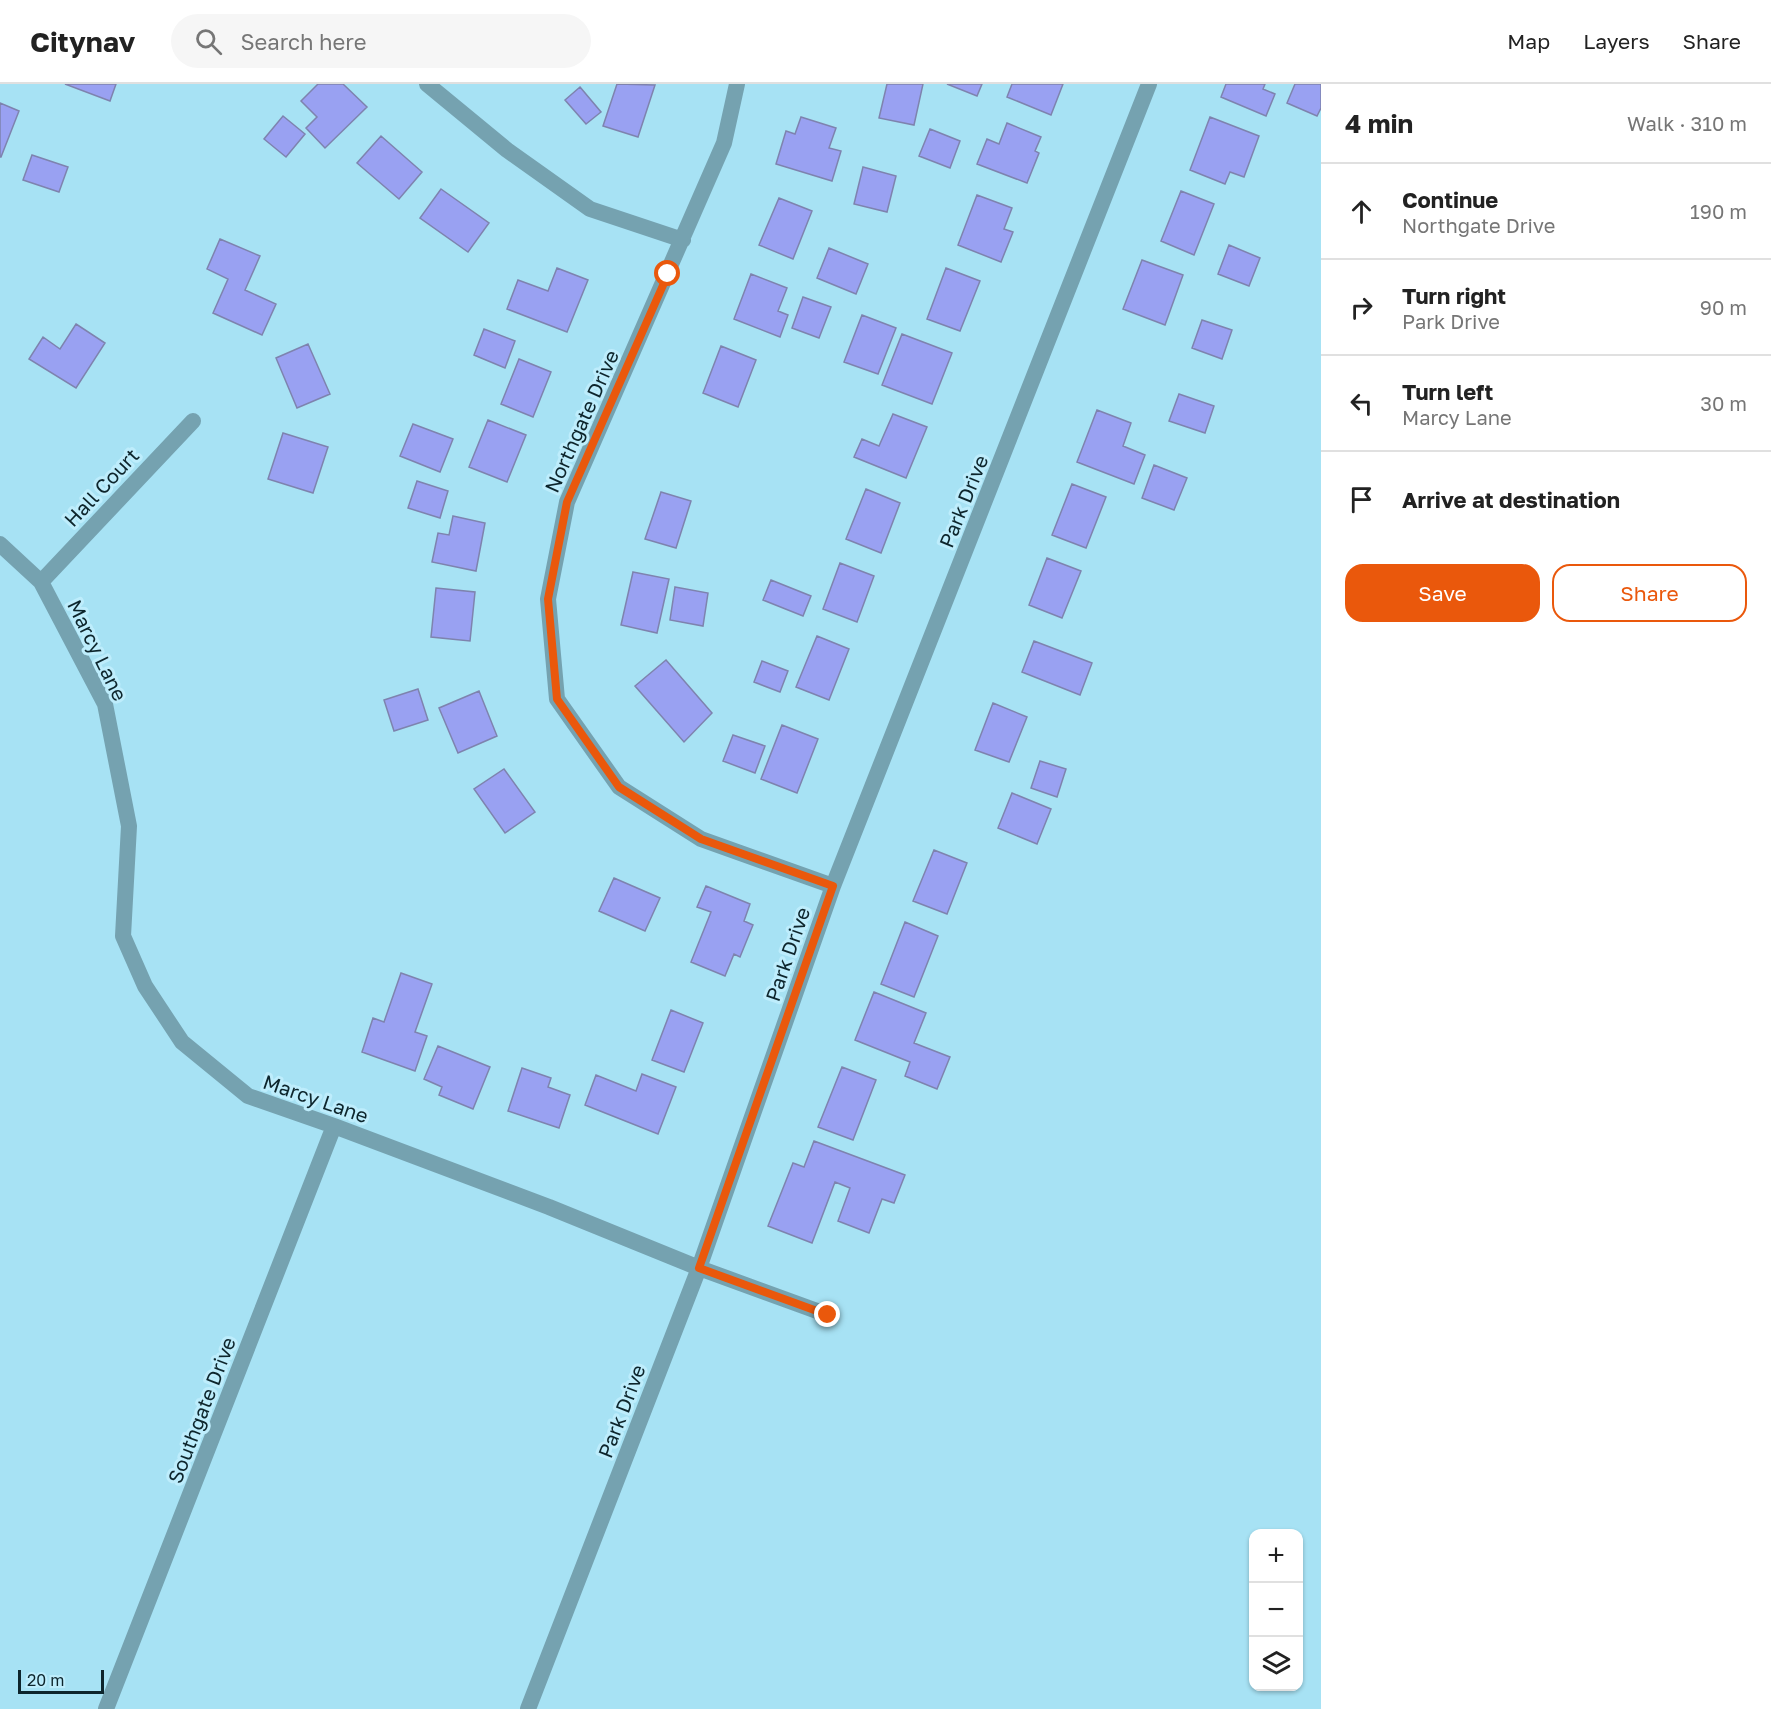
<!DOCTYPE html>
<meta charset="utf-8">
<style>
:root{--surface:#fff;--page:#f6f6f6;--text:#222;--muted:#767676;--line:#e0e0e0;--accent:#ea580c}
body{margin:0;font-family:"Golos Text",sans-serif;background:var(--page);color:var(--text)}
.controls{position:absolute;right:18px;bottom:18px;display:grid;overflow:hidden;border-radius:12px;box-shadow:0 2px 4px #0004}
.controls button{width:54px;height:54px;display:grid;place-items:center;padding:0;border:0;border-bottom:2px solid var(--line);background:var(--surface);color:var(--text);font:30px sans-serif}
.scale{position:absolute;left:18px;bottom:15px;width:86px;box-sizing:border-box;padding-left:6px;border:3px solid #0d252c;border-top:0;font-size:16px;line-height:21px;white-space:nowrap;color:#0d252c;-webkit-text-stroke:4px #beedfc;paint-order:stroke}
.stop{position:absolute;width:18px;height:18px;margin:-14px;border:4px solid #ea580c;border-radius:50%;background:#fff}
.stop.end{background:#ea580c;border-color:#fff;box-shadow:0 2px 6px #0008}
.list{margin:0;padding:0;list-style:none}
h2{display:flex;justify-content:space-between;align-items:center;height:78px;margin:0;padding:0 24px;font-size:26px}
h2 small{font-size:20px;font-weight:400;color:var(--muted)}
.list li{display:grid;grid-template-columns:39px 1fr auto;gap:18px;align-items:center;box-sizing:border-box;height:96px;padding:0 24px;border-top:2px solid var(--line)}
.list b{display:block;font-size:22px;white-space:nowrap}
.list p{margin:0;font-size:20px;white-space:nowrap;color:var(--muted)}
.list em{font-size:20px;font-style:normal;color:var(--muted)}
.actions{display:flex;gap:12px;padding:18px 24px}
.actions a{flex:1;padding:14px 0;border:2px solid var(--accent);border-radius:18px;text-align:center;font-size:21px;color:var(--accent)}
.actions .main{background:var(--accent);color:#fff}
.icon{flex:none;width:33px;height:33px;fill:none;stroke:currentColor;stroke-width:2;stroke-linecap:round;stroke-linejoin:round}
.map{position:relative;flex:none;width:1321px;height:1625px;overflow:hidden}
header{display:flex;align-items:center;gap:36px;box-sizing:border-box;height:84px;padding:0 30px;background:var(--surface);border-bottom:2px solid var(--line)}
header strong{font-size:28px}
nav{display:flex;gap:33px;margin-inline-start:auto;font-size:21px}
.search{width:420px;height:54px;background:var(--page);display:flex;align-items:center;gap:15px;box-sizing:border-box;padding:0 21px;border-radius:33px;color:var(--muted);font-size:22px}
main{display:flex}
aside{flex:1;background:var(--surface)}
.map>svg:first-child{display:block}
.building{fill:#99a1f2;stroke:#7e83ae;stroke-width:1.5}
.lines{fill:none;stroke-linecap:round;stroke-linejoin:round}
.minor{stroke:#75a2b0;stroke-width:16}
.route{stroke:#ea580c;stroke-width:8}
.labels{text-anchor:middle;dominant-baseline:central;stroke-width:6;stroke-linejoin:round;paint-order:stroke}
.street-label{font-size:20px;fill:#0d252c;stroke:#beedfc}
</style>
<header>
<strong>Citynav</strong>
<div class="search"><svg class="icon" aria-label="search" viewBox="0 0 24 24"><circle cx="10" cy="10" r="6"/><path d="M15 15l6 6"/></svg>Search here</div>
<nav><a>Map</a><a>Layers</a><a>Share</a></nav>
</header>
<main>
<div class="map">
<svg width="1321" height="1625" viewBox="0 0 1321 1625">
<rect width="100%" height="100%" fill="#a7e2f4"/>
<path class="building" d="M65 0H116L110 17Z
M318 0H343L367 23 325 64 306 44 317 33 301 17Z
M617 0 655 1 638 53 603 42Z
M887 0H923L914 41 879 34Z
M947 0H982L977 12Z
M1012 0H1063L1051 31 1007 13Z
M1226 0H1265L1263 5 1275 10 1266 32 1221 13Z
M1295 0H1321V24L1317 32 1287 19Z
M580 3 601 28 586 40 565 16Z
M0 19 19 27 1 73H0Z
M283 32 305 50 286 73 264 55Z
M801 33 836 44 829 64 841 67 832 97 776 80 786 47 795 50Z
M1210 33 1259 52 1244 93 1230 88 1225 100 1190 86Z
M1007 39 1041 53 1035 67 1039 69 1027 99 977 80 987 55 999 60Z
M930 45 960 57 950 84 919 72Z
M381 52 422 88 399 115 357 79Z
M32 71 68 83 59 108 23 96Z
M863 83 896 92 887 128 854 120Z
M441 105 489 139 468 168 420 134Z
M1181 107 1214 120 1194 171 1161 157Z
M977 111 1012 124 1004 145 1013 148 1001 178 958 161Z
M779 114 812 127 793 175 759 161Z
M220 155 260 172 245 206 276 220 262 251 213 229 228 195 207 185Z
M1229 161 1260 174 1249 202 1218 190Z
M829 164 868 180 856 210 817 194Z
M1142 176 1183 191 1165 241 1123 225Z
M557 184 588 196 567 248 507 225 518 196 548 207Z
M946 184 980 197 960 247 927 235Z
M751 190 787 204 778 227 788 231 780 253 734 235Z
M803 213 831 223 819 254 792 244Z
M862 231 896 244 878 290 844 278Z
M1202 236 1232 246 1222 275 1192 264Z
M76 240 105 259 76 304 29 275 43 253 60 265Z
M484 245 515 257 505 284 474 271Z
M902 250 952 269 932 320 882 301Z
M308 260 330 310 297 324 276 274Z
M721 262 756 276 738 323 703 309Z
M519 275 551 288 533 333 501 320Z
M1179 310 1214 322 1205 349 1169 337Z
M1097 326 1131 339 1123 362 1145 371 1134 400 1077 378Z
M893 330 927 343 906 394 854 373 862 355 879 362Z
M488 336 526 351 507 398 469 383Z
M413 340 453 355 440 388 400 372Z
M283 349 328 363 313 409 268 395Z
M1154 381 1187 394 1174 426 1142 414Z
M417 397 448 407 440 434 408 424Z
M1072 400 1106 413 1086 464 1052 451Z
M866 405 900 419 881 469 846 455Z
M661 408 691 417 676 464 645 455Z
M453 432 485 439 476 487 432 478 438 449 449 451Z
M1047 474 1081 487 1062 534 1029 521Z
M840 479 874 492 857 538 823 525Z
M633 488 669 495 657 549 621 541Z
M771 496 811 512 803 532 763 516Z
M675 503 708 509 703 542 670 536Z
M436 504 475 508 470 557 431 553Z
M817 552 849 565 829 616 796 603Z
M1034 557 1092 579 1080 611 1022 588Z
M666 576 712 629 684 658 635 602Z
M762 577 788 587 780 608 754 598Z
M418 605 428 636 394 647 384 616Z
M479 607 497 652 458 669 439 624Z
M993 619 1027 633 1009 678 975 666Z
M782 641 818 655 797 709 761 695Z
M733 651 765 662 755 689 723 677Z
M1040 677 1066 685 1057 713 1031 704Z
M504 685 535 728 505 749 474 705Z
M1012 709 1051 725 1037 760 998 744Z
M934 766 967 779 947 830 913 817Z
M614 794 660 814 645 847 599 827Z
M706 802 750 820 744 837 753 841 740 873 734 870 725 892 691 878 711 828 697 823Z
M905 838 938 852 914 913 881 900Z
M401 889 432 900 415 948 427 952 415 987 362 968 373 934 384 938Z
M874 908 926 929 914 959 950 973 937 1005 905 992 910 978 855 956Z
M671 926 703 939 684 988 652 976Z
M438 962 490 983 473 1025 439 1011 442 1003 424 995Z
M842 983 876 996 853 1056 818 1043Z
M522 984 551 994 548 1003 570 1011 559 1044 508 1027Z
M642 990 676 1003 658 1050 585 1021 596 991 636 1007Z
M814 1057 905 1091 894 1119 882 1115 869 1149 838 1137 850 1104 835 1098 812 1159 768 1142 793 1079 804 1083Z"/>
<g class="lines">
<path class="minor" d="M427 0 507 66 590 125 683 156
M737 0 724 59 567 418 548 515 557 615 619 703 701 755 833 802
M0 460 41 498 105 620 129 742 123 852 145 902 182 958 248 1012 334 1042 549 1123 699 1184 828 1231
M41 498 193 337
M106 1625 334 1042
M528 1625 699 1184 833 802 1149 0"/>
</g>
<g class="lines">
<path class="route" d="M668 190 567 418 548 515 557 615 619 703 701 755 833 802 699 1184 828 1231"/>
</g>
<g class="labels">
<g class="street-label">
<text transform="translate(581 337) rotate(-66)">Northgate Drive</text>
<text transform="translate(101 403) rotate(-47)">Hall Court</text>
<text transform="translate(963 417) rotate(-68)">Park Drive</text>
<text transform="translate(98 566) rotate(64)">Marcy Lane</text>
<text transform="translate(787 870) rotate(-71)">Park Drive</text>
<text transform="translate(316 1014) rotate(19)">Marcy Lane</text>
<text transform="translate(201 1326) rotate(-69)">Southgate Drive</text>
<text transform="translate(621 1327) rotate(-69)">Park Drive</text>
</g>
</g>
</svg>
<div class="controls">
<button>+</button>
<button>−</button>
<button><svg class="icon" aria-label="layers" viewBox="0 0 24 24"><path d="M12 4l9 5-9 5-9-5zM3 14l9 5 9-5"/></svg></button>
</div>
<div class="scale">20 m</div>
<div class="stop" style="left:668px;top:190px"></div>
<div class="stop end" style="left:828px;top:1231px"></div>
</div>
<aside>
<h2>4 min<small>Walk · 310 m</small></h2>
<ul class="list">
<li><svg class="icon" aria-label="ahead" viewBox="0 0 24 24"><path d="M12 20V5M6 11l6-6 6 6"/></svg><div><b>Continue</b><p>Northgate Drive</p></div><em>190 m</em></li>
<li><svg class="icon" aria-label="right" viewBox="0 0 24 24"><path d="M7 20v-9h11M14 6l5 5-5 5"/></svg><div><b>Turn right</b><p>Park Drive</p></div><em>90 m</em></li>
<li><svg class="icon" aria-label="left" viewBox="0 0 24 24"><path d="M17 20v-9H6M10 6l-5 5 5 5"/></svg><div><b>Turn left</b><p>Marcy Lane</p></div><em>30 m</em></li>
<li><svg class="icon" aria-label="arrive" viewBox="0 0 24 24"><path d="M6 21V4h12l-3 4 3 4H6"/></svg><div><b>Arrive at destination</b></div></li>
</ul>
<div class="actions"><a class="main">Save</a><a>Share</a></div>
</aside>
</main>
